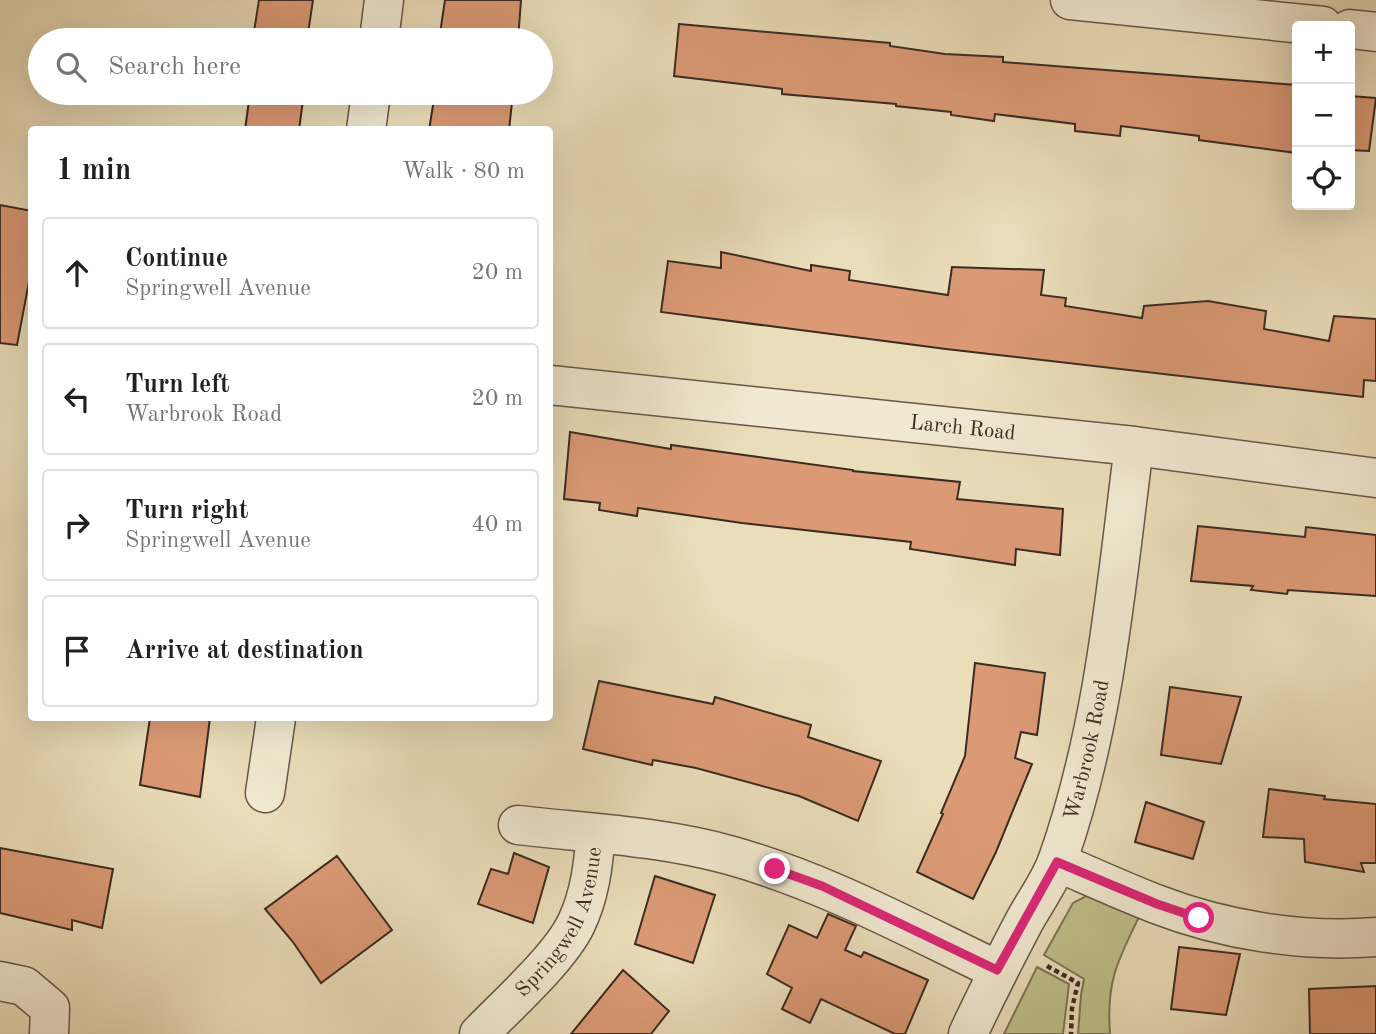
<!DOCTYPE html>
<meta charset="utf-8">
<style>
:root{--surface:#fff;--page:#f6f6f6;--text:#202124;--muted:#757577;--line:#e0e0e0}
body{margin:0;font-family:"Old Standard TT",serif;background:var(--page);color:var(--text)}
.controls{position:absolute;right:21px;top:21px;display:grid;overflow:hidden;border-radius:7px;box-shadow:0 7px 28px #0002}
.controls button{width:63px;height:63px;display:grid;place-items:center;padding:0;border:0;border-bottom:2px solid var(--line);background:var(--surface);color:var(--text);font:35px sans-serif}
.stop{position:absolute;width:21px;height:21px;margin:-16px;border:5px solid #db2777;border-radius:50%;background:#fff}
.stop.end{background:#db2777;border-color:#fff;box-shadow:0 2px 7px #0008}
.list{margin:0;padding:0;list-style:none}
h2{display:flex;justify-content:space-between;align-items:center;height:91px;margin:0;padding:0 28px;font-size:30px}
h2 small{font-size:23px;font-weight:400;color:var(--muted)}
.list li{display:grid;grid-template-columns:46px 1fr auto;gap:21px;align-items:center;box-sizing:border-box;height:112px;margin:0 14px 14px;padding:0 14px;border:2px solid var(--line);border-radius:7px}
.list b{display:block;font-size:26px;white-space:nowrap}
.list p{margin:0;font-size:23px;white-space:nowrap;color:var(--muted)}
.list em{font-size:23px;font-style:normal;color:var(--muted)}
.icon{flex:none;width:38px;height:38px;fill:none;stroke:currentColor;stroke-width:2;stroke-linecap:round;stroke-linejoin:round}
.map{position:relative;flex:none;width:1376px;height:1034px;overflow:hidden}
.search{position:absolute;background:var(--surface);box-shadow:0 7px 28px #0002;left:28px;top:28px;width:525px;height:77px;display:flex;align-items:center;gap:18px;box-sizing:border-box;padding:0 24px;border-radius:38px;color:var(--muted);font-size:26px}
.panel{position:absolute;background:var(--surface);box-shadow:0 7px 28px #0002;left:28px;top:126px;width:525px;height:595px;border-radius:7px}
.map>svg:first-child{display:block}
.green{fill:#bfbf8a;stroke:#7d7556;stroke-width:2}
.building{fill:#db9a75;stroke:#3b2b22;stroke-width:2}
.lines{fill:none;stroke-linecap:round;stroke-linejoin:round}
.minor-casing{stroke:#675848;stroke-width:41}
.path{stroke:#3b2b22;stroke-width:4.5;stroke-dasharray:5 3.5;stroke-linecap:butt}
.minor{stroke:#f1e9d2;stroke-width:38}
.route{stroke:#db2777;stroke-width:9}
.labels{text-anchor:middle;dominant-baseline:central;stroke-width:6;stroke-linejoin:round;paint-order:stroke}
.street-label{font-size:21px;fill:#3b2b22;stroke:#f1e9d2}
</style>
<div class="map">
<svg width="1376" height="1034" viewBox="0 0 1376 1034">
<rect width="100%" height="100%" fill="#eaddb9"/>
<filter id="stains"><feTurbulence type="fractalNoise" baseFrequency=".00286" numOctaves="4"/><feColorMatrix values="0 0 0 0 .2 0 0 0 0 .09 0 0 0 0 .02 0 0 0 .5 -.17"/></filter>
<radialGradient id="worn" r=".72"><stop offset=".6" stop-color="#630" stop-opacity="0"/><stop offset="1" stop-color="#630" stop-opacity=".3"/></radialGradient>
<path class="green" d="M1088 895 1139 917C1117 962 1106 982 1110 1034H1078L1081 995 1084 979 1044 955 1073 903Z
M1037 967 1069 984 1063 1034H1004Z"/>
<path class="building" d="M259 0H313L307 40H258V38H253Z
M445 0H521L518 40H439Z
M679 24 890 43V46L945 54 1003 57V62L1297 85V153L1199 140V136L1121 126 1120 136 1075 131V124L995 114 994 121 951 115V112L896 106V104L782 94V89L674 76Z
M250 93H304L299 130H245Z
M435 93H513L509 130H429Z
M1350 96 1376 98 1369 151 1350 150Z
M0 205 32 211V266L17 345 0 343Z
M721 252 811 271V265L850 271 849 280 948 295 952 267 1044 270 1041 295 1066 298 1065 306 1142 318 1144 306 1208 301 1266 311 1264 329 1329 341 1334 316 1376 319V381L1364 380 1363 397 946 349 661 312 668 261 721 268Z
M570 432 671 449V445L853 470V471L960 482 957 499 1063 509 1060 555 1016 549 1015 565 910 549 911 542 742 523 638 508 637 516 599 510 600 503 564 499Z
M1198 526 1305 537 1306 527 1376 535V596L1288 590 1287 594 1251 590 1253 586 1191 581Z
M975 663 1045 673 1037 735 1021 732 1015 758 1032 764 996 852 973 899 917 872 943 814 941 813 965 756Z
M599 681 713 704 715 697 811 725 808 737 881 761 858 821 799 796 696 768 653 760 652 765 583 749Z
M1170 687 1241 697 1221 764 1161 755Z
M150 718H210L200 797 140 785Z
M1269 789 1325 796 1324 799 1376 804V863H1361L1364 872 1305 862 1304 839 1263 837Z
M1146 802 1204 822 1193 859 1135 842Z
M0 848 113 869 102 928 72 920V930L0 913Z
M514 853 549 867 533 923 478 904 491 869 508 874Z
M337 856 392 930 321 983 293 942 265 909Z
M655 876 715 895 693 963 635 944Z
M828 914 856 926 845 950 861 957 864 952 928 980 905 1034H895L821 999 810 1023 782 1009 792 988 767 974 789 925 817 938Z
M1179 947 1240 954 1226 1015 1171 1009Z
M623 970 669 1011 651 1034H571Z
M1376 986V1034H1310L1309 989Z"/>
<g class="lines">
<defs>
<g id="minor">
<path d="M1070 0 1323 26"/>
<path d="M1350 29 1376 32"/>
<path d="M379 40 384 0"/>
<path d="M366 130 371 93"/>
<path id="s1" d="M550 385 1134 446 1376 478"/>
<path d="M265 793 276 718"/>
<path d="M518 825C588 833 660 836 729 855 823 881 909 928 997 970"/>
<path d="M1057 862C1090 876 1122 891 1156 904 1223 930 1303 943 1376 937"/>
<path d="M0 981 24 986 50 1008 49 1034"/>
<path id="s2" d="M479 1034C507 1005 559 959 576 924 590 895 593 866 596 834"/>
<path id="s3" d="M968 1034C986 995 1005 958 1025 920 1036 900 1051 880 1058 859 1105 726 1116 585 1134 446"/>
</g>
</defs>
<use href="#minor" class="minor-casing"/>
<path class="path" d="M1047 966 1078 983 1072 1008 1071 1034"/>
<use href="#minor" class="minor"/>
</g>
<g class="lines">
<path class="route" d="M775 869 822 886 997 970 1057 862 1157 904 1199 918"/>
</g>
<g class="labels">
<g class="street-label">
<text stroke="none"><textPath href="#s1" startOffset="415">Larch Road</textPath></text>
<text stroke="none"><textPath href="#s3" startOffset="310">Warbrook Road</textPath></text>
<text stroke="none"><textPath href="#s2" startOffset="142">Springwell Avenue</textPath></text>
</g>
</g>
<rect width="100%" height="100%" filter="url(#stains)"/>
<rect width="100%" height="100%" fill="url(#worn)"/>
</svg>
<div class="controls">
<button>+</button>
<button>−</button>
<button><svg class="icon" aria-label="locate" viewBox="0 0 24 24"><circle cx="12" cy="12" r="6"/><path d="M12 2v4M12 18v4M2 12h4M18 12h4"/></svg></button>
</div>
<div class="stop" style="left:1199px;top:918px"></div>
<div class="stop end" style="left:775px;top:869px"></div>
<div class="search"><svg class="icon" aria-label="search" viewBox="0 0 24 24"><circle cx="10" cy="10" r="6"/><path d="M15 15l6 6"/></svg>Search here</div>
<section class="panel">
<h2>1 min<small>Walk · 80 m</small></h2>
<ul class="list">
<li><svg class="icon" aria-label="ahead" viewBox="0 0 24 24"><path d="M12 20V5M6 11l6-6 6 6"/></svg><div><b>Continue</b><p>Springwell Avenue</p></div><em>20 m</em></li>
<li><svg class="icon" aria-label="left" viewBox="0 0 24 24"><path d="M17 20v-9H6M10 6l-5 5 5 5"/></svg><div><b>Turn left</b><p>Warbrook Road</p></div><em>20 m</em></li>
<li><svg class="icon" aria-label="right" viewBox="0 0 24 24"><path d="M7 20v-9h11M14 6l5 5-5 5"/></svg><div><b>Turn right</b><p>Springwell Avenue</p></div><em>40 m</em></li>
<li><svg class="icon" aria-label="arrive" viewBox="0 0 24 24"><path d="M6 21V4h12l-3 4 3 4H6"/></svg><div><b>Arrive at destination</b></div></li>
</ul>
</section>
</div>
